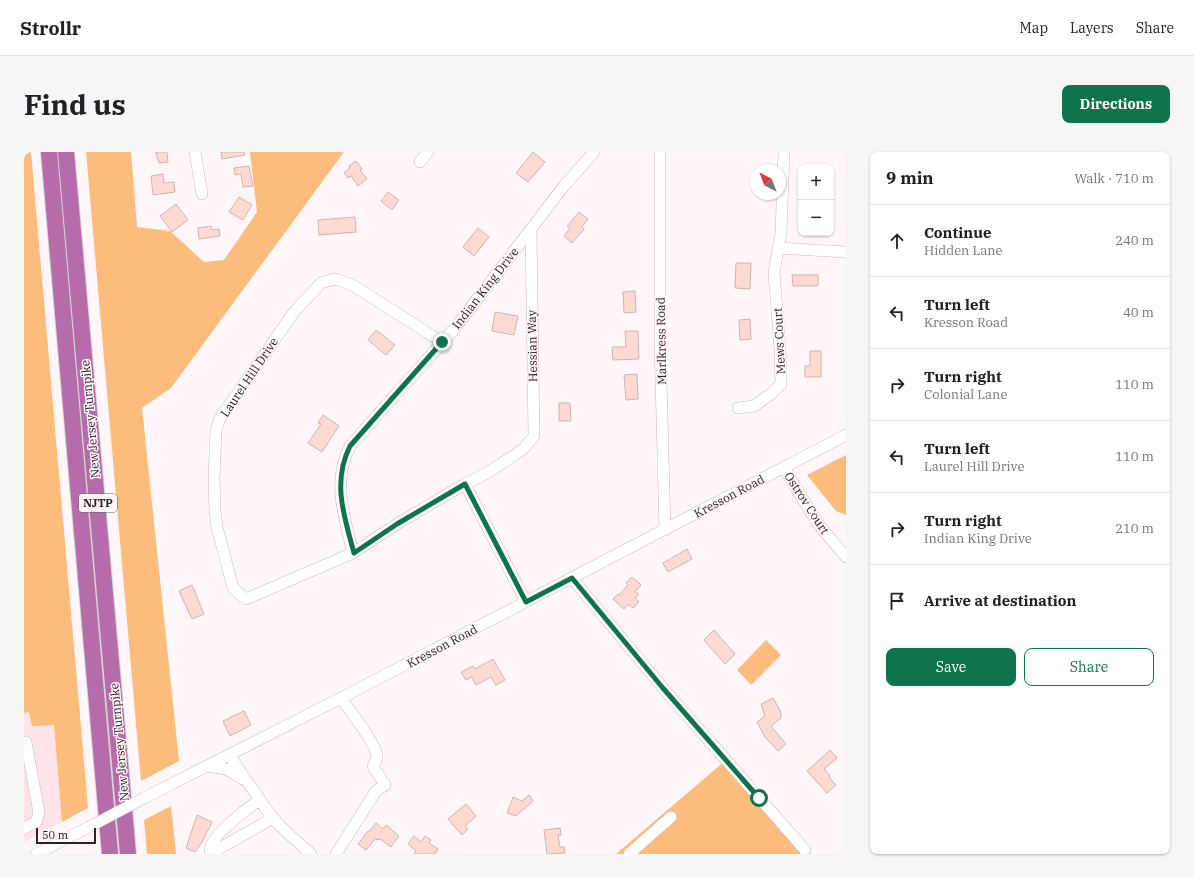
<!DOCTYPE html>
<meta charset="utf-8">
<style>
:root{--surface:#fff;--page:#f6f6f6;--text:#202124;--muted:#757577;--line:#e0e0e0;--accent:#0f744b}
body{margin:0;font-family:"IBM Plex Serif",serif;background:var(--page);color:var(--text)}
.controls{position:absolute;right:12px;top:12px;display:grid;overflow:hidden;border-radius:8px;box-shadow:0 1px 3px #0004}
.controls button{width:36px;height:36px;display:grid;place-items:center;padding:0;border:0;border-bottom:1px solid var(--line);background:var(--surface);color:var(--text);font:20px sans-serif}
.compass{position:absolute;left:726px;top:12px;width:36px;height:36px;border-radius:50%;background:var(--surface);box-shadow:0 1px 3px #0004;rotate:318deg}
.scale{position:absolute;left:12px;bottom:10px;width:60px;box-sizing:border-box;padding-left:4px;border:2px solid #2e2124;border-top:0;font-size:11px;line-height:14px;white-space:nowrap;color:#2e2124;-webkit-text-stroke:3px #fef6f8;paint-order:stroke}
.stop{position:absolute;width:12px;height:12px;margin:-9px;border:3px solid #0f744b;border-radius:50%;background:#fff}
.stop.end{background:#0f744b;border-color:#fff;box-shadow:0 1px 4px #0008}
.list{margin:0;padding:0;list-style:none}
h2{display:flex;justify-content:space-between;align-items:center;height:52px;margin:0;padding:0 16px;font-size:17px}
h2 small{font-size:13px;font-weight:400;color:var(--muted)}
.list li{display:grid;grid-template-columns:26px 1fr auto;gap:12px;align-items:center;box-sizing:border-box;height:72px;padding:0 16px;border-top:1px solid var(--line)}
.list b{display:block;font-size:15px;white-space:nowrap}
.list p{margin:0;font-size:13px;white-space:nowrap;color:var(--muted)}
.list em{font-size:13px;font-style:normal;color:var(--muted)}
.actions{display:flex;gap:8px;padding:12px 16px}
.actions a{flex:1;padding:9px 0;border:1px solid var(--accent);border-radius:8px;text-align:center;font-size:14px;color:var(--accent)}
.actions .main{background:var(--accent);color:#fff}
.icon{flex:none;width:22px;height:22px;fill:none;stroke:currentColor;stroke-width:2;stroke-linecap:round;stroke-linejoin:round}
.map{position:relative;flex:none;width:822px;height:702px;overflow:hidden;border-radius:8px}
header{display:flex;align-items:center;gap:24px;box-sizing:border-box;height:56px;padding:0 20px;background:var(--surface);border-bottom:1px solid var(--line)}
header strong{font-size:19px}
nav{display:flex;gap:22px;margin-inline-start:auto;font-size:14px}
.intro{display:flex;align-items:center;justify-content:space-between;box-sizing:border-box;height:96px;padding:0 24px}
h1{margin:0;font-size:28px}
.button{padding:10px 18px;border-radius:8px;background:var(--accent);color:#fff;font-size:14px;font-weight:700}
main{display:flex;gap:24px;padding:0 24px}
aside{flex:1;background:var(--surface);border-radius:8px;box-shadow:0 1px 3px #0004}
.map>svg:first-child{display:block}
.built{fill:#fee4e9}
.green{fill:#fbbc7c}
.building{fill:#fcdad2;stroke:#d3b3aa}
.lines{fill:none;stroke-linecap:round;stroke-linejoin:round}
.minor-casing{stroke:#d3b2b9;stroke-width:12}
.highway-casing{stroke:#d5d3d3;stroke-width:18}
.minor{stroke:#fff;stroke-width:11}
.highway{stroke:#b66caa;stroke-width:16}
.minor-bridge-casing{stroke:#d3b2b9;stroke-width:12;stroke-linecap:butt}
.minor-bridge{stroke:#fff;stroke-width:11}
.route{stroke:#0f744b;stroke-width:5}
.labels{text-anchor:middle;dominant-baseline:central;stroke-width:3;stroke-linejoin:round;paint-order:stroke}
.shield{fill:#fef6f8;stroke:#6c6164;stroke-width:1}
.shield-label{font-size:11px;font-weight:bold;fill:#2e2124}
.street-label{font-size:12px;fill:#2e2124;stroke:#fef6f8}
</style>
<header>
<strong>Strollr</strong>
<nav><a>Map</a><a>Layers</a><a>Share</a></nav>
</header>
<div class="intro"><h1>Find us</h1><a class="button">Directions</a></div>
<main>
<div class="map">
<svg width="822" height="702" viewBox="0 0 822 702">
<rect width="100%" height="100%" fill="#fef6f8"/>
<path class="built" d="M5 560 30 573 38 670 0 690V561Z"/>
<path class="green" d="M0 0H7L64 656 38 670 30 573 8 574 5 560 0 561Z
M62 0H107L113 75 146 79 180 110 200 108 233 60 226 0H320L147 236 118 256 155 609 117 629Z
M822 303V363L812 359 783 323Z
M742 488 757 503 727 533 713 518Z
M702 608 787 702H592Z
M147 654 152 702H123L120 668Z"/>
<path class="building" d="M132 0H143L144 10 135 11Z
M197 0H220L221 3 198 7Z
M509 0 521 10 504 30 492 21Z
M332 9 338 17 336 18 343 27 334 34 327 24 324 26 320 21 326 16 325 14Z
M225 14 229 34 219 35 217 22 211 23 210 16Z
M139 22 140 31 150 30 151 40 129 43 127 24Z
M364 40 375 48 368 58 357 49Z
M215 45 228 53 219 68 205 60Z
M152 52 164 68 148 80 136 64Z
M555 60 564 67 558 75 560 77 548 91 540 84 546 76 543 74Z
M331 65 332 80 295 83 294 68Z
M187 74 188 78 195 77 196 84 175 87 174 76Z
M454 76 465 85 450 104 439 95Z
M712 111H727L726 137 711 136Z
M768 123H794V134H769Z
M611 139 612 160 600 161 599 140Z
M471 160 494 164 490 183 468 179Z
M726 167 727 187 716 188 715 168Z
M352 178 371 193 362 203 344 188Z
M601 179H614L615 207 589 208 588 195H602Z
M786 199H797V225H781V214H786Z
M613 222 614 247 602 248 600 223Z
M535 251H546L547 269H535Z
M299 263 315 274 298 300 284 291 297 272 294 271Z
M663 397 668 407 644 420 639 411Z
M608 425 617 433 611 440 615 442 611 446 615 450 609 456 604 452 600 457 589 447 594 442 595 443 604 433 602 431Z
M168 433 180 462 168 467 155 439Z
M690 478 711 502 701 512 680 488Z
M469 507 481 528 472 533 467 525 452 533 448 525 442 528 437 520 449 514 451 517Z
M749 546 757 560V566L747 574 762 592 754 599 741 585 733 570 741 564 737 552Z
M220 559 227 573 206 584 199 569Z
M806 598 813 606 800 617 806 624 805 625 812 633 803 641 783 619Z
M505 643 509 649 492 664 483 661 489 645 498 649Z
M442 652 452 664 441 674 444 677 438 683 424 667Z
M173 663 188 670 178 690 171 700 162 696Z
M352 671 359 677 362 673 375 684 367 695 356 687 350 688 342 698 334 692 344 679H346Z
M536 676 537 683H534L536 695H540L541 701 523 702 520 678Z
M390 684 397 690 401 684 407 688 405 691 414 697 411 702H390L392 699 384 692Z"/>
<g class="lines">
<defs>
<path id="minor" d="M171 0 178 42
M636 0V189L641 378
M396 10 404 0
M754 96 822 100
M418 190 330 134 312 127 307 128 297 131 270 160 195 268 192 279 190 327 191 359 193 375 209 436 222 447 329 401 373 372 441 332 461 322 491 303 500 296 510 284 507 77
M714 256 730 254 747 242 757 232 756 197 750 120 757 81 760 0
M760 316 794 372 822 405
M441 332 502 450
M329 401C320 364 308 330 326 294L431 176 540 34 570 0
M548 426 638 535 781 698
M205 603 243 658 256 674 287 702
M183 614 202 617 219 627
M120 646 317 546 822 283
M235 648C223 657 187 683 186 698L191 699 249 666
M0 676 12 670 15 661 2 590
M12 702 65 675
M312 702 352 639 361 633 349 614C350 612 352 608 353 605 353 592 325 558 317 546
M605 702 647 665"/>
<path id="highway" d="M25 0 86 702
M42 0 104 702"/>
</defs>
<use href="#minor" class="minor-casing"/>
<use href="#highway" class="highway-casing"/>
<use href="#minor" class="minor"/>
<use href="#highway" class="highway"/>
<defs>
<path id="minor-bridge" d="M65 675 120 646"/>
</defs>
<use href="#minor-bridge" class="minor-bridge-casing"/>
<use href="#minor-bridge" class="minor-bridge"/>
</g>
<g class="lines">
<path class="route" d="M418 190 326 294C308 330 320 364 330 401L373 372 441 332 502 450 548 426 638 535 735 646"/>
</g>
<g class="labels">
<rect class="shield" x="55" y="342" width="38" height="18" rx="3"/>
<g class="shield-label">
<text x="74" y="351">NJTP</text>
</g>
<g class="street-label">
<text transform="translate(461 136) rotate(-52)">Indian King Drive</text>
<text transform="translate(637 189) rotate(-91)">Marlkress Road</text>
<text transform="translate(755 189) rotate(-93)">Mews Court</text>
<text transform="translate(508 194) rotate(-91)">Hessian Way</text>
<text transform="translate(225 225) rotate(-56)">Laurel Hill Drive</text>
<text transform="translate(66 267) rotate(-95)">New Jersey Turnpike</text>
<text transform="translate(705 344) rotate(-28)">Kresson Road</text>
<text transform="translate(783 351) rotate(57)">Ostrov Court</text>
<text transform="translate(418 494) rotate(-28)">Kresson Road</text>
<text transform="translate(95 590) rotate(-95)">New Jersey Turnpike</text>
</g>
</g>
</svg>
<div class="controls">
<button>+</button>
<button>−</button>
</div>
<svg class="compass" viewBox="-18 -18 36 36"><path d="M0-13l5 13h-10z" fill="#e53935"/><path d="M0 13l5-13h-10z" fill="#757577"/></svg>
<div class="scale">50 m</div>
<div class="stop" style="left:735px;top:646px"></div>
<div class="stop end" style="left:418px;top:190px"></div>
</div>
<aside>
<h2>9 min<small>Walk · 710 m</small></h2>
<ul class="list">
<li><svg class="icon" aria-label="ahead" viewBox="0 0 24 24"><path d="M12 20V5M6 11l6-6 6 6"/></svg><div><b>Continue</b><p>Hidden Lane</p></div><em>240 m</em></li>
<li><svg class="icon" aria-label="left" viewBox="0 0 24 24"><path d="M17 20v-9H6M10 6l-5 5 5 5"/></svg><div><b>Turn left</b><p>Kresson Road</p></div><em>40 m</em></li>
<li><svg class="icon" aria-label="right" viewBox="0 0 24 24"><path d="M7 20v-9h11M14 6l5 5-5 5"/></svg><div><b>Turn right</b><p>Colonial Lane</p></div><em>110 m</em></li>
<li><svg class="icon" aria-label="left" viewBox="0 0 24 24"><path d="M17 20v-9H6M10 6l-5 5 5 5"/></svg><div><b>Turn left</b><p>Laurel Hill Drive</p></div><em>110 m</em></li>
<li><svg class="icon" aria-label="right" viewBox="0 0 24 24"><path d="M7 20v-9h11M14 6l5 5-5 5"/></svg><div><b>Turn right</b><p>Indian King Drive</p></div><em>210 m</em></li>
<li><svg class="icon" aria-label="arrive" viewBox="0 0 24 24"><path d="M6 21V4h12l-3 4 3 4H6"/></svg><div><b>Arrive at destination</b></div></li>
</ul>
<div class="actions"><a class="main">Save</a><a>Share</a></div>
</aside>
</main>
